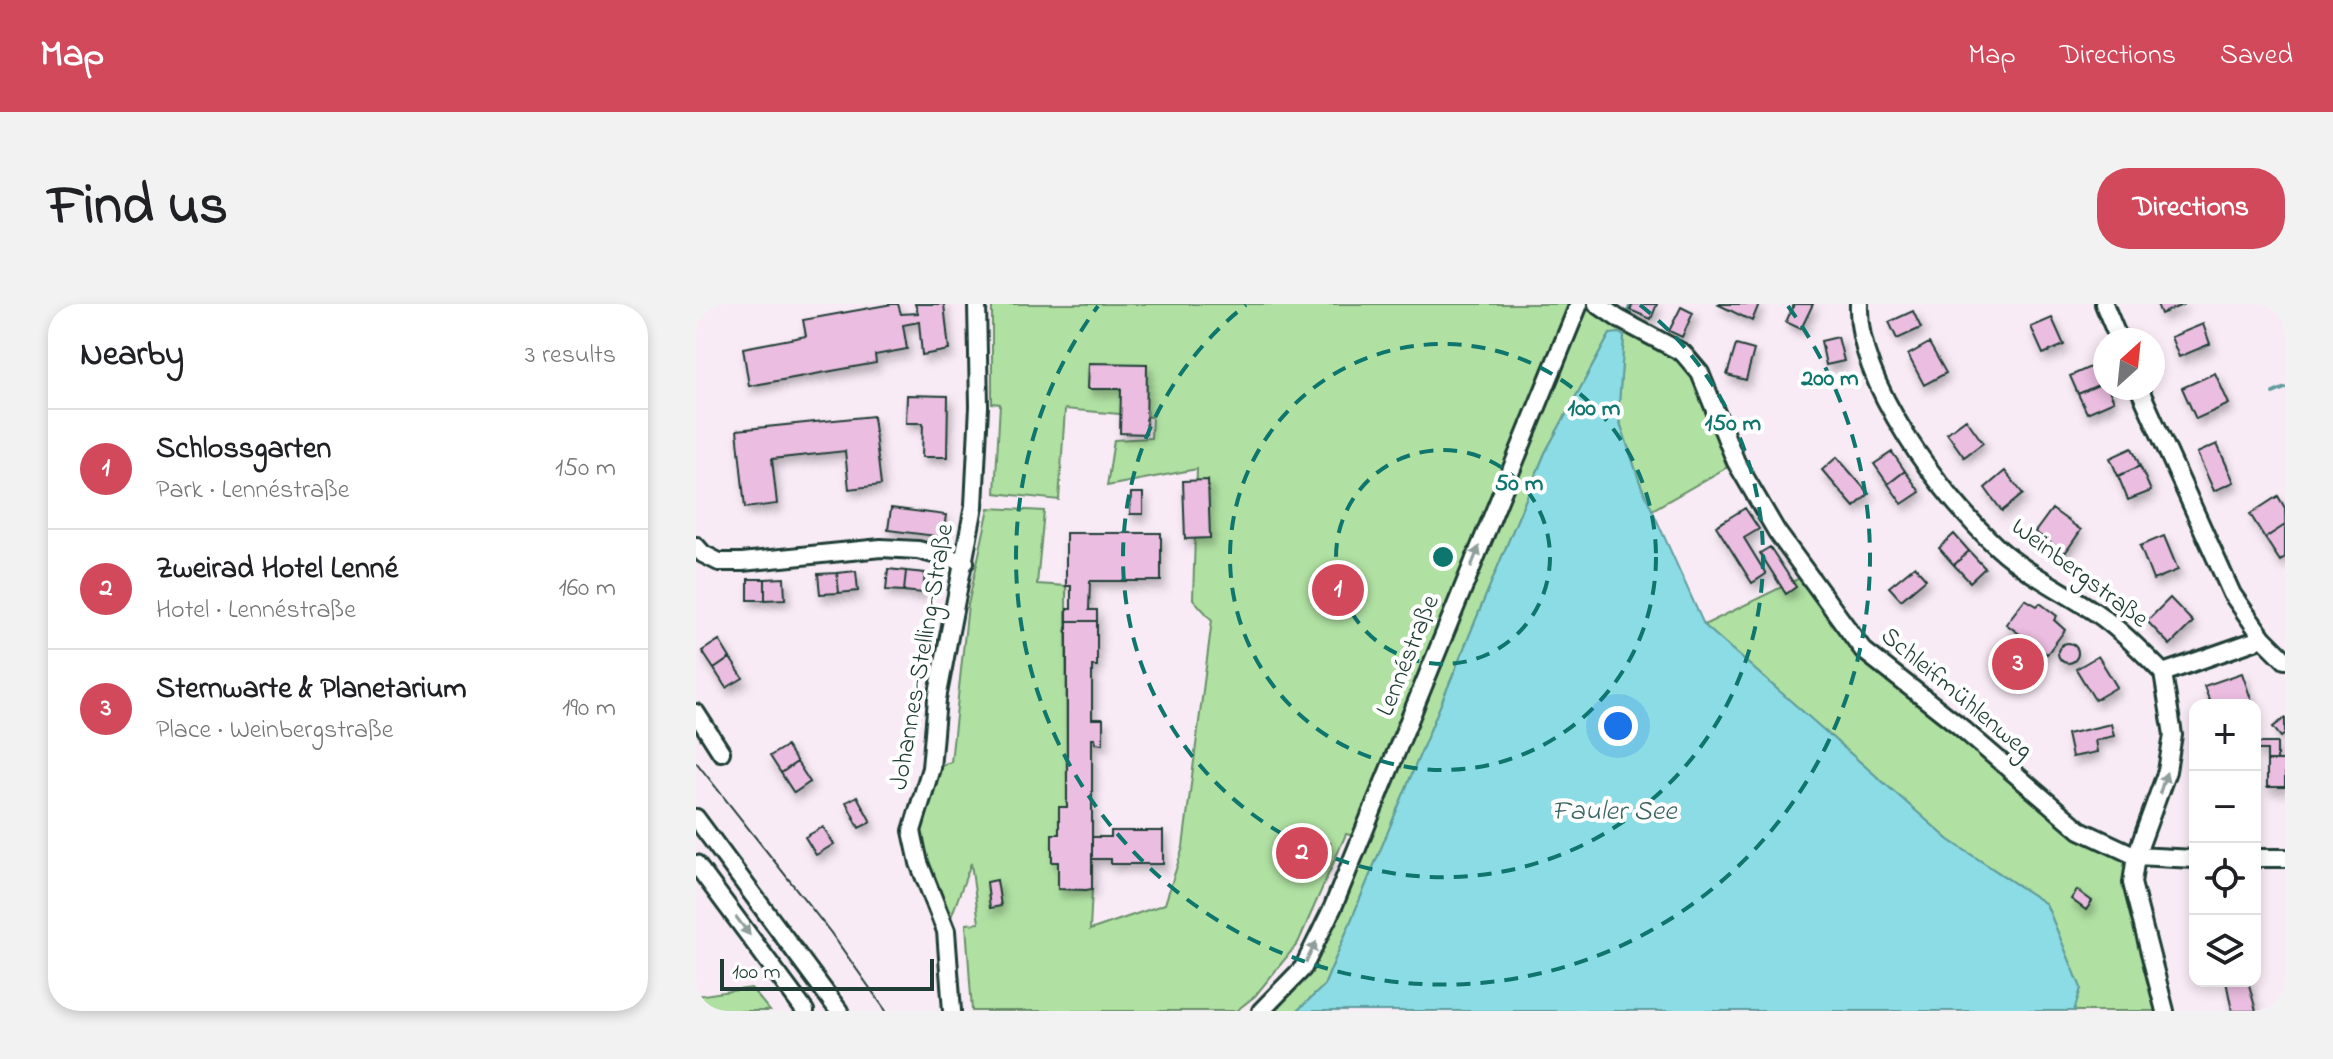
<!DOCTYPE html>
<meta charset="utf-8">
<style>
:root{--surface:#fff;--page:#f2f2f2;--text:#202124;--muted:#757577;--line:#e0e0e0;--accent:#d1495b}
body{margin:0;font-family:"Indie Flower",sans-serif;background:var(--page);color:var(--text)}
.controls{position:absolute;right:24px;bottom:24px;display:grid;overflow:hidden;border-radius:16px;box-shadow:0 4px 12px #0003}
.controls button{width:72px;height:72px;display:grid;place-items:center;padding:0;border:0;border-bottom:2px solid var(--line);background:var(--surface);color:var(--text);font:40px sans-serif}
.compass{position:absolute;left:1397px;top:24px;width:72px;height:72px;border-radius:50%;background:var(--surface);box-shadow:0 4px 12px #0003;rotate:27deg}
.scale{position:absolute;left:24px;bottom:20px;width:214px;box-sizing:border-box;padding-left:8px;border:4px solid #1f3d34;border-top:0;font-size:22px;line-height:28px;white-space:nowrap;color:#1f3d34;-webkit-text-stroke:6px #fff;paint-order:stroke}
.you{position:absolute;left:922px;top:422px;width:28px;height:28px;margin:-20px;border:6px solid #fff;border-radius:50%;background:#1a73e8;box-shadow:0 0 0 12px #1a73e833}
.badge{display:grid;place-items:center;width:52px;height:52px;border-radius:50%;background:var(--accent);color:#fff;font-size:26px;font-weight:700}
.pin{position:absolute;translate:-50% -50%;border:4px solid #fff;box-shadow:0 2px 8px #0006}
.list{margin:0;padding:0;list-style:none}
h2{display:flex;justify-content:space-between;align-items:center;height:104px;margin:0;padding:0 32px;font-size:34px}
h2 small{font-size:26px;font-weight:400;color:var(--muted)}
.list li{display:grid;grid-template-columns:52px 1fr auto;gap:24px;align-items:center;box-sizing:border-box;height:120px;padding:0 32px;border-top:2px solid var(--line)}
.list b{display:block;font-size:30px;white-space:nowrap}
.list p{margin:0;font-size:26px;white-space:nowrap;color:var(--muted)}
.list em{font-size:26px;font-style:normal;color:var(--muted)}
.icon{flex:none;width:44px;height:44px;fill:none;stroke:currentColor;stroke-width:2;stroke-linecap:round;stroke-linejoin:round}
.map{position:relative;flex:none;width:1589px;height:707px;overflow:hidden;border-radius:32px}
header{display:flex;align-items:center;gap:48px;box-sizing:border-box;height:112px;padding:0 40px;background:var(--accent);color:#fff}
header strong{font-size:38px}
nav{display:flex;gap:44px;margin-inline-start:auto;font-size:28px}
.intro{display:flex;align-items:center;justify-content:space-between;box-sizing:border-box;height:192px;padding:0 48px}
h1{margin:0;font-size:56px}
.button{padding:20px 36px;border-radius:32px;background:var(--accent);color:#fff;font-size:28px;font-weight:700}
main{display:flex;gap:48px;padding:0 48px}
aside{flex:1;background:var(--surface);border-radius:32px;box-shadow:0 4px 12px #0003}
.map>svg:first-child{display:block}
.green{fill:#b0e1a2;stroke:#688f6b;stroke-width:2}
.water{fill:#8bdce4;stroke:#609c9e;stroke-width:2}
.lines{fill:none;stroke-linecap:round;stroke-linejoin:round}
.stream{stroke:#609c9e;stroke-width:4}
.building{fill:#ebbde0;stroke:#1f3d34;stroke-width:2;filter:url(#shadow)}
.minor-casing{stroke:#1f3d34;stroke-width:22}
.minor{stroke:#fff;stroke-width:16}
.tram{stroke:#1f3d34;stroke-width:2}
.oneway{fill:#8f9e9a}
.ring{fill:none;stroke:#0f766e;stroke-width:4;stroke-dasharray:14 10}
.labels{text-anchor:middle;dominant-baseline:central;stroke-width:8;stroke-linejoin:round;paint-order:stroke}
.street-label{font-size:26px;fill:#1f3d34;stroke:#fff}
.water-label{font-size:28px;font-style:italic;fill:#3a6560;stroke:#fff}
.centre{fill:#0f766e;stroke:#fff;stroke-width:4}
.ring-label{font-size:24px;text-anchor:middle;font-weight:bold;fill:#0f766e;stroke:#fff;stroke-width:8;stroke-linejoin:round;paint-order:stroke}
</style>
<header>
<strong>Map</strong>
<nav><a>Map</a><a>Directions</a><a>Saved</a></nav>
</header>
<div class="intro"><h1>Find us</h1><a class="button">Directions</a></div>
<main>
<aside>
<h2>Nearby<small>3 results</small></h2>
<ul class="list">
<li><span class="badge">1</span><div><b>Schlossgarten</b><p>Park · Lennéstraße</p></div><em>150 m</em></li>
<li><span class="badge">2</span><div><b>Zweirad Hotel Lenné</b><p>Hotel · Lennéstraße</p></div><em>160 m</em></li>
<li><span class="badge">3</span><div><b>Sternwarte &amp; Planetarium</b><p>Place · Weinbergstraße</p></div><em>190 m</em></li>
</ul>
</aside>
<div class="map">
<svg width="1589" height="707" viewBox="0 0 1589 707">
<defs>
<filter id="shadow"><feDropShadow dx="3.5" dy="6" stdDeviation="4" flood-color="#0004"/></filter>
</defs>
<rect width="100%" height="100%" fill="#f9ebf6"/>
<filter id="ink" filterUnits="userSpaceOnUse"><feTurbulence type="fractalNoise" baseFrequency=".0125" numOctaves="2"/><feDisplacementMap in="SourceGraphic" scale="16" xChannelSelector="R" yChannelSelector="G"/><feConvolveMatrix kernelMatrix="1 2 1 2 8 2 1 2 1" color-interpolation-filters="sRGB"/></filter>
<g filter="url(#ink)">
<path class="green" d="M296 0H900L1004 69 1040 158 956 206 944 179 922 112 928 33 914 30 849 149 628 682 601 707H565L607 664 662 533 650 530 602 639 559 692 540 707H276L270 620 283 619 275 559 250 627 223 559 222 514 235 464 255 458 272 301 293 204 348 207 341 280 370 282 371 503H363V530H356L371 585H396L394 626 469 600 487 543 516 316 497 295 501 165 411 182 418 136 455 134 456 113 369 105 363 196 299 189 304 100 296 99Z
M1110 271 1167 346 1345 494 1440 552 1436 579 1469 707H1378L1385 684 1350 600 1253 536 1008 321Z
M55 684 74 707H0V692Z"/>
<path class="water" d="M923 29 928 32 922 113 944 179 1008 321 1253 536 1350 600 1385 684 1378 707H601L628 682 849 149 914 30Z"/>
<g class="lines">
<path class="stream" d="M930 13 935 0
M1577 89 1589 84"/>
</g>
<path class="building" d="M196 0H202L205 10 222 9 219 0H248L253 46 226 51 223 18 207 21 211 45 179 51 180 59 53 82 47 44 110 32 107 16Z
M937 0H961L955 15 934 6Z
M1021 0H1063L1056 17Z
M1098 0H1117L1105 25 1090 18Z
M1461 0H1489L1465 10Z
M985 3 997 9 986 33 973 27Z
M1217 7 1225 24 1201 35 1193 18Z
M1356 14 1368 41 1347 50 1335 23Z
M1507 20 1514 40 1483 53 1475 33Z
M1142 33 1148 57 1130 61 1125 37Z
M1233 39 1250 69 1228 81 1212 51Z
M1040 41 1058 46 1050 76 1031 71Z
M393 59 451 60 450 130 424 129 425 85H392Z
M1401 60 1409 78 1382 90 1374 72Z
M1519 69 1533 100 1500 115 1486 84Z
M1409 78V84H1412L1418 97 1391 109 1382 90Z
M211 91 252 92 251 153H226L227 119H210Z
M177 112 185 181 153 185 149 147 76 155 81 200 49 204 41 126Z
M1270 115 1287 139 1268 153 1251 129Z
M1521 140 1538 178 1518 187 1501 149Z
M1436 144 1444 162 1422 172 1414 154Z
M1196 148 1209 167 1192 180 1178 160Z
M1141 153 1173 190 1158 203 1126 166Z
M1444 162 1455 187 1432 196 1422 172Z
M1209 167 1224 188 1206 200 1192 180Z
M1309 167 1327 190 1306 207 1289 184Z
M512 176 514 234 489 235 487 177Z
M435 189H447V210H434Z
M1582 192 1589 204V221L1569 234 1554 210Z
M195 204 250 211 247 233 192 226Z
M1049 204 1063 225 1048 234 1070 270 1056 279 1020 222Z
M1356 205 1385 226 1369 249 1339 228Z
M1589 221V253L1584 257 1569 234Z
M370 229H465V277H394L393 306H401V317H371V305H375V282H370Z
M1258 230 1273 247 1258 261 1243 244Z
M1468 232 1482 266 1457 276 1444 242Z
M1074 243 1100 283 1090 290 1064 249Z
M1273 247 1289 264 1274 278 1258 261Z
M1219 262 1230 275 1205 296 1193 283Z
M192 265 210 267 208 287 190 286Z
M160 267 162 287 143 289 141 269Z
M210 267 229 269 227 289 208 287Z
M141 269 143 289 124 290 122 270Z
M88 274 89 295 69 296V275Z
M52 275H69V296H52Z
M1474 294 1497 318 1474 341 1451 317Z
M1329 295 1341 302 1344 299 1361 312 1358 316 1369 326 1351 350 1310 320Z
M371 317H401V362H396V415H407V440L400 439 399 434H396V585L390 586 362 585V558H356V530H363V503H371Z
M23 336 34 354 18 365 6 347Z
M1362 349a10 10 0 1 1 20 0a10 10 0 1 1-20 0Z
M1402 352 1421 383 1399 396 1380 365Z
M34 354 47 374 30 384 18 365Z
M1546 369 1557 401H1515L1508 382Z
M1589 414V430L1585 433 1577 423Z
M1415 420 1418 432 1399 436 1401 448 1376 453 1371 430Z
M1561 439H1581V457H1571V446H1561Z
M90 442 101 458 85 469 74 452Z
M1571 457H1589V483H1571Z
M101 458 114 478 98 489 85 469Z
M161 492 175 518 163 524 150 498Z
M127 523 138 540 120 551 109 533Z
M415 527H467V560H415V555H396V533H415Z
M582 532 634 539 630 564 579 556Z
M301 576 305 602 294 604 291 578Z
M1381 586 1396 597 1390 606 1375 595Z
M1530 677H1552L1560 707H1536Z"/>
<g class="lines">
<defs>
<path id="minor" d="M901 0 923 15 987 49 1004 69 1040 158 1081 228 1167 346 1261 420 1384 526 1440 552 1499 555
M1163 0C1160 79 1246 192 1302 244 1330 269 1367 287 1399 308 1424 325 1446 348 1467 369L1567 334
M1408 0 1423 36
M1443 84 1536 290 1567 334 1589 356
M0 242 7 250 23 258H46L185 244 222 246 269 258
M1467 369 1477 431 1471 467 1440 552 1436 579 1469 707
M0 409 25 448
M0 514 143 707
M1559 554H1589
M0 560 109 707
M256 707 250 627 223 559 216 527 235 464 241 395 278 202 283 102 281 0
M565 707 607 664 637 603 883 0"/>
</defs>
<use href="#minor" class="minor-casing"/>
<use href="#minor" class="minor"/>
<path class="tram" d="M0 458 135 629 190 707"/>
</g>
<defs><path id="oneway-solid" d="M-6-.8H1V-3.2L6.5 0L1 3.2V.8H-6Z" transform="scale(2)"/></defs>
<g class="oneway">
<use href="#oneway-solid" transform="translate(779 253) rotate(-68)"/>
<use href="#oneway-solid" transform="translate(1467 479) rotate(-72)"/>
<use href="#oneway-solid" transform="translate(47 622) rotate(53)"/>
<use href="#oneway-solid" transform="translate(615 648) rotate(-63)"/>
</g>
</g>
<g class="ring">
<circle cx="747" cy="253" r="107"/>
<circle cx="747" cy="253" r="213"/>
<path d="M944 1A320 320 0 1 1 550 1"/>
<path d="M1092 2A427 427 0 1 1 402 2"/>
</g>
<g class="labels">
<g class="street-label">
<text transform="translate(1383 270) rotate(37)">Weinbergstraße</text>
<text transform="translate(713 352) rotate(-68)">Lennéstraße</text>
<text transform="translate(227 353) rotate(-80)">Johannes-Stelling-Straße</text>
<text transform="translate(1260 390) rotate(40)">Schleifmühlenweg</text>
</g>
<g class="water-label">
<text x="918" y="508">Fauler See</text>
</g>
</g>
<circle cx="747" cy="253" r="12" class="centre"/>
<g class="ring-label">
<text x="1134" y="81">200 m</text>
<text x="898" y="111">100 m</text>
<text x="1037" y="126">150 m</text>
<text x="823" y="186">50 m</text>
</g>
</svg>
<div class="controls">
<button>+</button>
<button>−</button>
<button><svg class="icon" aria-label="locate" viewBox="0 0 24 24"><circle cx="12" cy="12" r="6"/><path d="M12 2v4M12 18v4M2 12h4M18 12h4"/></svg></button>
<button><svg class="icon" aria-label="layers" viewBox="0 0 24 24"><path d="M12 4l9 5-9 5-9-5zM3 14l9 5 9-5"/></svg></button>
</div>
<svg class="compass" viewBox="-18 -18 36 36"><path d="M0-13l5 13h-10z" fill="#e53935"/><path d="M0 13l5-13h-10z" fill="#757577"/></svg>
<div class="scale">100 m</div>
<div class="you"></div>
<div class="pin badge" style="left:642px;top:286px">1</div>
<div class="pin badge" style="left:606px;top:549px">2</div>
<div class="pin badge" style="left:1322px;top:360px">3</div>
</div>
</main>
